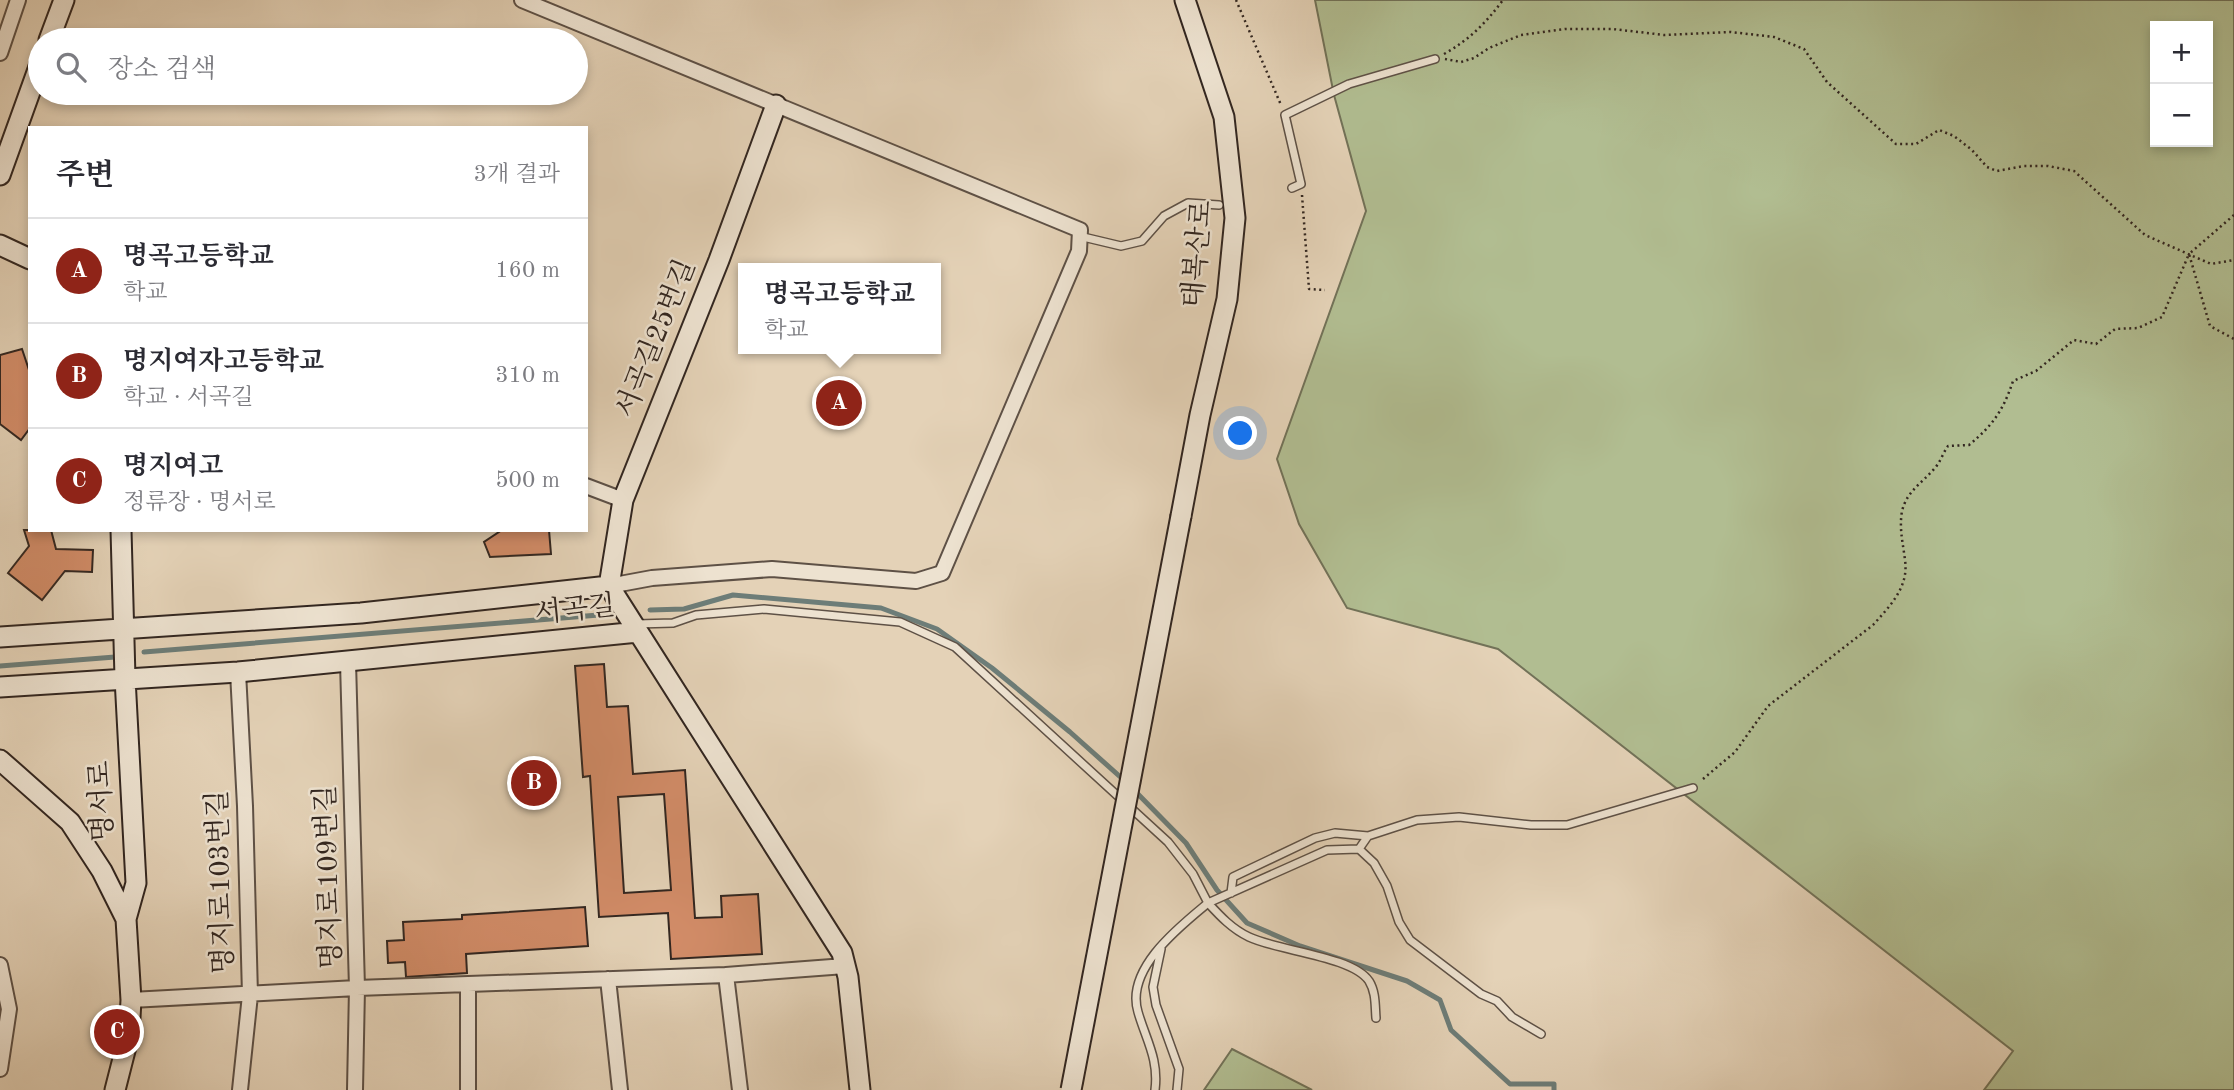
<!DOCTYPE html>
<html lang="ko">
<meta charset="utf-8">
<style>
:root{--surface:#fff;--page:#f7f7f7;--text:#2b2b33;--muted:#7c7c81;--line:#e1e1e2;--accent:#8f2418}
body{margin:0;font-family:"Old Standard TT","Noto Serif KR",serif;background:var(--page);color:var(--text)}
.controls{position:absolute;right:21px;top:21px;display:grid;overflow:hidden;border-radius:0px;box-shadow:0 4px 10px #0003}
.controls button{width:63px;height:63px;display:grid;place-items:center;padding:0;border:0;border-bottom:2px solid var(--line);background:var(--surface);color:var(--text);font:35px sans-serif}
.you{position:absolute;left:1241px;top:434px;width:24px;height:24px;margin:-18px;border:5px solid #fff;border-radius:50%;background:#1a73e8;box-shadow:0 0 0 10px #1a73e833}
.badge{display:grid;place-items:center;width:46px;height:46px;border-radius:50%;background:var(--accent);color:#fff;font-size:23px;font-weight:700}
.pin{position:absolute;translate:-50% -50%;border:4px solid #fff;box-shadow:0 2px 7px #0006}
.popup{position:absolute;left:738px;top:263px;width:203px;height:91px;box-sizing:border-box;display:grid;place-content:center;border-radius:0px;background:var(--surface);filter:drop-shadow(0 2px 5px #0005);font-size:23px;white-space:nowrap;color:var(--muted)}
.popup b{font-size:26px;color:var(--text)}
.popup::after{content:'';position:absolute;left:50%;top:100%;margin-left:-14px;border:14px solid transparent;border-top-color:var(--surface)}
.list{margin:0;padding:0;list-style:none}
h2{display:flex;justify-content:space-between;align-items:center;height:91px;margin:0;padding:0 28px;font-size:30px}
h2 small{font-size:23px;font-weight:400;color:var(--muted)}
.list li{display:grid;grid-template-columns:46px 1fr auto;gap:21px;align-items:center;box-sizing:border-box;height:105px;padding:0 28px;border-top:2px solid var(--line)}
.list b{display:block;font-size:26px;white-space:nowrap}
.list p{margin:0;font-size:23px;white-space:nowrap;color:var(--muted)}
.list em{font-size:23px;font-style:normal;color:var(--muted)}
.icon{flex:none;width:38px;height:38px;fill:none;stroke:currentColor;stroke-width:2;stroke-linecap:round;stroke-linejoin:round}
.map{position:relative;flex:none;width:2234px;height:1090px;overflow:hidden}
.search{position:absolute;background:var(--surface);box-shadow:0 4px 10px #0003;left:28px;top:28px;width:560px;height:77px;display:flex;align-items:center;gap:18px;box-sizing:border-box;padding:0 24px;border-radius:38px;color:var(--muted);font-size:26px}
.panel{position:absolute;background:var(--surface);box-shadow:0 4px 10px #0003;left:28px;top:126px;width:560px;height:406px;border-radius:0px}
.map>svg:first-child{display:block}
.green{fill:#b1bd91;stroke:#727258;stroke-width:2;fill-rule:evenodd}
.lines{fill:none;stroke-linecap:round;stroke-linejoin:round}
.stream{stroke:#6d7d78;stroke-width:5}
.building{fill:#d28c68;stroke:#322620;stroke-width:2;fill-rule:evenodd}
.lane-casing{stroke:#5e5146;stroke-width:10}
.street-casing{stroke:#5e5146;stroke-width:18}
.secondary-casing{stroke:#322620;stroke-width:23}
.path{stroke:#322620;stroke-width:2.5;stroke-dasharray:2 3.5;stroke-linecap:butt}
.lane{stroke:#ede2d0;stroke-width:7}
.street{stroke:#ede2d0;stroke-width:14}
.secondary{stroke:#ede2d0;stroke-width:19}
.secondary-bridge-casing{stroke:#322620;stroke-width:23;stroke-linecap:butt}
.secondary-bridge{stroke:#ede2d0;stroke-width:19}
.labels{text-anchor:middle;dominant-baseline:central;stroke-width:5;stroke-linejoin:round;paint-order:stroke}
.street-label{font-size:28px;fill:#322620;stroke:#ede2d0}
</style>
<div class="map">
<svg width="2234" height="1090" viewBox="0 0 2234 1090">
<rect width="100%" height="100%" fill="#e4d2b7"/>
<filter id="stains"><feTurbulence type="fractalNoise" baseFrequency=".00286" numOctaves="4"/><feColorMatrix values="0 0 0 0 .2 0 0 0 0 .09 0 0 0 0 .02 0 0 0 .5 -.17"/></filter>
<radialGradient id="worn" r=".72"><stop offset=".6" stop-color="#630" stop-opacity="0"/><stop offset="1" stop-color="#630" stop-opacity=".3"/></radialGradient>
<path class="green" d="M1315 0H2234V1090H1984L2013 1051 1498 649 1347 608 1299 524 1277 459 1366 211 1334 95ZM2155 26H2208V142H2155Z
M1232 1049 1312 1090H1204Z"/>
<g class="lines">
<path class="stream" d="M650 610 684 609 733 595 881 608 937 629 992 668 1070 732 1126 782
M144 652 611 614
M0 666 115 657
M1133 789 1186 843 1217 890 1247 923 1300 946 1407 981 1440 1000 1451 1030 1510 1084H1554V1090"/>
</g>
<path class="building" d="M22 349 30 373V428L21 440 0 424V355Z
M24 530H51L56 549 93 550 92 572 65 571 42 600 8 573 29 546Z
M502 530H549L551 554 490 557 484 542Z
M604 664 607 707 628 706 633 774 685 770 695 918 722 917 721 896 758 894 762 954 671 959 668 913 599 917 590 776 583 777 575 666ZM664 794 671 890 624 893 618 797Z
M585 907 588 946 466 954 467 973 406 977 405 962 388 963 387 941 404 940 403 922 462 919V915Z"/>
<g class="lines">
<defs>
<path id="lane" d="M1292 188 1301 184 1285 115 1349 84 1435 59
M1079 236 1121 246 1142 241 1164 216 1188 203 1219 205
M637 624 673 623 696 615 764 609 900 622 955 647 1168 842 1193 874 1208 903 1327 850 1359 849 1368 836 1417 820 1459 817 1531 825H1567L1693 788
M1359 849 1374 863 1387 886 1399 922 1410 940 1481 994 1497 1001 1512 1017 1541 1034
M1231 893 1233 877 1315 838 1335 833 1368 836
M1161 949 1153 987 1156 1005 1179 1069 1177 1090
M1155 1090C1159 1059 1146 1040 1138 1012 1125 969 1179 927 1208 903 1220 916 1232 929 1249 937 1278 951 1352 956 1369 981 1376 992 1375 1006 1376 1018"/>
<path id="street" d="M522 0 1080 230 1079 251 942 573 916 581 772 569 652 578 609 586
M0 53 18 0
M586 486 623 500
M348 662 357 988 355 1090
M238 672 245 806 250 995 240 1090
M0 965 9 1009 0 1069
M726 975 740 1090
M608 979 620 1090
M131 1000 357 988 726 975 845 966
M468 1090V984"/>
<path id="secondary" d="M49 40 64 0
M776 105 719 260 623 500 609 586 842 953 848 977 860 1090
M0 175 40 64
M0 245 30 259
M1181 516 1200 415 1227 299 1235 218 1224 117 1185 0
M121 530 125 678 136 883 126 919
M0 637 361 613 609 586
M0 687 238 672 638 632
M0 760 70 822 102 871 126 919 131 1000 129 1035 115 1090"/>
</defs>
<use href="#lane" class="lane-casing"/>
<use href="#street" class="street-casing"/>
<use href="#secondary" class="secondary-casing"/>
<path class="path" d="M1236 0 1281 105
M1444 54C1469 40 1486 23 1503 0
M1445 59 1461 62 1474 58 1489 48 1521 35 1565 29H1613L1664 35 1731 32 1774 37 1804 49 1827 82 1896 144H1916L1939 130 1954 136 1972 150 1987 167 1997 171 2024 166H2048L2074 171 2145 235 2211 264 2234 260
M1302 195 1309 289 1325 290
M2234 215 2189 254 2210 326 2234 339
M1703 779 1735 752 1768 706 1873 625C1890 606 1909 587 1905 560 1903 543 1899 529 1902 511 1907 491 1922 483 1934 469 1940 463 1943 453 1948 446L1969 445C1993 425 2003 411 2013 381L2036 371 2074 340 2096 344 2115 329 2138 328 2162 317 2189 254"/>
<use href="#lane" class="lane"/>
<use href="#street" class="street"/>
<use href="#secondary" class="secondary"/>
<defs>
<path id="secondary-bridge" d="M1071 1090 1181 516"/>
</defs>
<use href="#secondary-bridge" class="secondary-bridge-casing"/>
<use href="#secondary-bridge" class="secondary-bridge"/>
</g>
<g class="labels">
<g class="street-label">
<text transform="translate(1199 254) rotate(-85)">태복산로</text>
<text transform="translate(657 339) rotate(-68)">서곡길25번길</text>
<text transform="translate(575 611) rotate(-6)">서곡길</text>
<text transform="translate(103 801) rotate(-93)">명서로</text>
<text transform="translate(330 877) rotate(-92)">명지로109번길</text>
<text transform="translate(222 882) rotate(-92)">명지로103번길</text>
</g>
</g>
<rect width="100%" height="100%" filter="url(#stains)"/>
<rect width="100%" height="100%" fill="url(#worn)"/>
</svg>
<div class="controls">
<button>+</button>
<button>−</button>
</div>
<div class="you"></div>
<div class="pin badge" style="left:839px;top:403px">A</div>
<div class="popup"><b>명곡고등학교</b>학교</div>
<div class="pin badge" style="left:534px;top:783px">B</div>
<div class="pin badge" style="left:117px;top:1032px">C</div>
<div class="search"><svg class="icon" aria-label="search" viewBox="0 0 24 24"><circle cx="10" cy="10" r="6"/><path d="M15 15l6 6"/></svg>장소 검색</div>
<section class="panel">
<h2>주변<small>3개 결과</small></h2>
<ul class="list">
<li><span class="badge">A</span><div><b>명곡고등학교</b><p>학교</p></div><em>160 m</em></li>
<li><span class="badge">B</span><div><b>명지여자고등학교</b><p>학교 · 서곡길</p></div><em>310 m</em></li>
<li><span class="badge">C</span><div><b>명지여고</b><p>정류장 · 명서로</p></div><em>500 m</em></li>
</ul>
</section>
</div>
